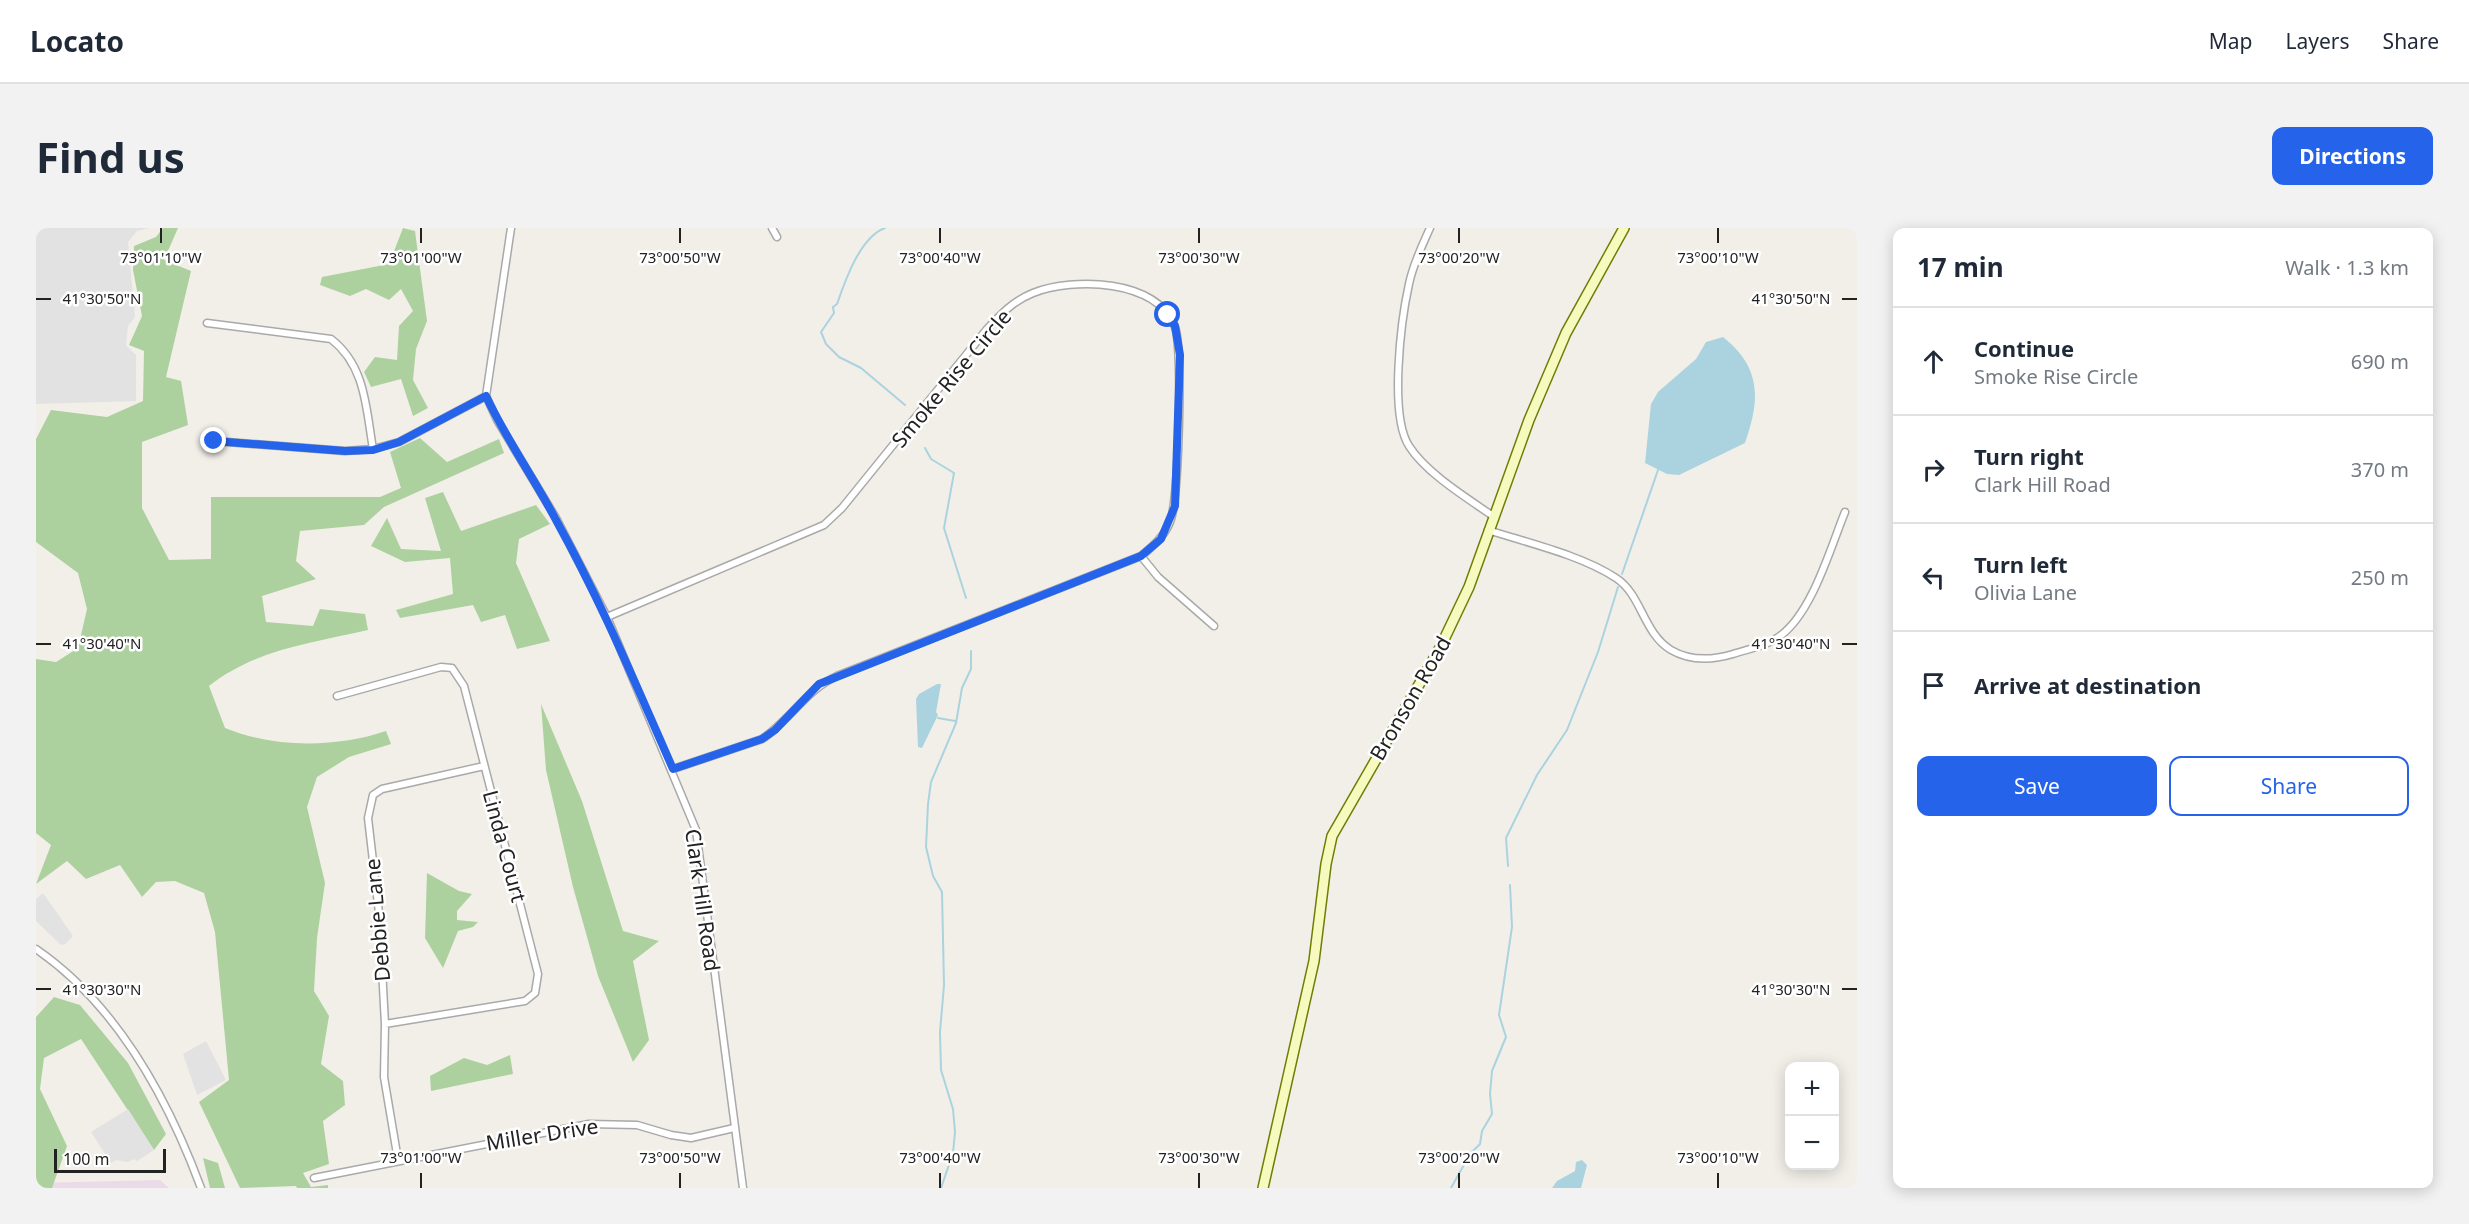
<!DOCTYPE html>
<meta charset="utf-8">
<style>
:root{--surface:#fff;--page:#f2f2f3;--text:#1f2937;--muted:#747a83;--line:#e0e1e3;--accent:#2563eb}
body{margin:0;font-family:"Noto Sans",sans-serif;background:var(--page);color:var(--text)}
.controls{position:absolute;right:18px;bottom:18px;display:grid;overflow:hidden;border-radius:12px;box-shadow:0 3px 15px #0003}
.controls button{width:54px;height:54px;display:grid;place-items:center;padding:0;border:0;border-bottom:2px solid var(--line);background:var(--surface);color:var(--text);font:30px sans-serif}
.scale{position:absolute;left:18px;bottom:15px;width:112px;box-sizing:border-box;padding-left:6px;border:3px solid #222;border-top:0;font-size:16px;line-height:21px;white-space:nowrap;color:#222;-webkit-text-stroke:4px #fff;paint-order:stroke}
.stop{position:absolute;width:18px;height:18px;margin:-14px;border:4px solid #2563eb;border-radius:50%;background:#fff}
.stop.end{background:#2563eb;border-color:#fff;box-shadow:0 2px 6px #0008}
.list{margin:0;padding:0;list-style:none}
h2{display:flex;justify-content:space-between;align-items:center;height:78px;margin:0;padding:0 24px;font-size:26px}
h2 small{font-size:20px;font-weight:400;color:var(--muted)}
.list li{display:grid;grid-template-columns:39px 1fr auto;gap:18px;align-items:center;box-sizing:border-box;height:108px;padding:0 24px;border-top:2px solid var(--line)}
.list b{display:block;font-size:22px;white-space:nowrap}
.list p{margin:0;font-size:20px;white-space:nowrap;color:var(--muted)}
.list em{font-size:20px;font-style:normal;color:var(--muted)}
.actions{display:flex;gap:12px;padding:18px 24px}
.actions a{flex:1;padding:14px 0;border:2px solid var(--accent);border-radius:12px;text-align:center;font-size:21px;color:var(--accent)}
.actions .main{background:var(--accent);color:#fff}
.icon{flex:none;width:33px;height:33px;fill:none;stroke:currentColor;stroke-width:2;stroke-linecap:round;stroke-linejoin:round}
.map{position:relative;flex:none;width:1821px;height:960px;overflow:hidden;border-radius:12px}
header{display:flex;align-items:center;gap:36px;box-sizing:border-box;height:84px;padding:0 30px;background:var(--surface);border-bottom:2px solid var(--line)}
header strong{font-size:28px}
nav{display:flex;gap:33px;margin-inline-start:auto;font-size:21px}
.intro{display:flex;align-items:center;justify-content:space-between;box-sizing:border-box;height:144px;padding:0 36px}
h1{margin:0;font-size:42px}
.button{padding:15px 27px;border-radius:12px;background:var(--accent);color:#fff;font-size:21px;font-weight:700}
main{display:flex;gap:36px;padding:0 36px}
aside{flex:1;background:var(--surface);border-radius:12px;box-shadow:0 3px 15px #0003}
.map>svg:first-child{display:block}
.industrial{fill:#ebdbe8}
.forest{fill:#add19e}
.parking{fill:#e2e2e2}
.water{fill:#aad3df}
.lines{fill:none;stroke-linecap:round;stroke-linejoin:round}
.stream{stroke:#aad3df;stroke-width:2}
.street-casing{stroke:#a9a9a9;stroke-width:9}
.secondary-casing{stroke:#707d05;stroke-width:12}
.street{stroke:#fff;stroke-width:6}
.secondary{stroke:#f7fabf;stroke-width:9}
.route{stroke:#2563eb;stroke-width:8}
.ticks{fill:none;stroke:#222;stroke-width:2}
.labels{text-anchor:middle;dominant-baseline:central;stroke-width:5;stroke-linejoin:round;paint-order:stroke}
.street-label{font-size:21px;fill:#222;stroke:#fff}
.ticks-label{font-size:15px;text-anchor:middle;fill:#222;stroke:#fff;stroke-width:5;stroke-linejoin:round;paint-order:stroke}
</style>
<header>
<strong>Locato</strong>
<nav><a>Map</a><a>Layers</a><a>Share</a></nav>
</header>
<div class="intro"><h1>Find us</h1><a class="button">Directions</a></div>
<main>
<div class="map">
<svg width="1821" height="960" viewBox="0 0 1821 960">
<rect width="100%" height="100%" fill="#f2efe9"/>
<path class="industrial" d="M124 952 133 960H0V955Z"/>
<path class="forest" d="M127 0H142L128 32 155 43 130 149 145 153 152 197 106 214V280L133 332 175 331V269H344L365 260 354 224 384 210 411 234 463 211 468 225 348 279 328 297 264 303 260 333 280 351 226 368 230 394 277 398 284 381 329 386 332 402C276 415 220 421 173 458L189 500C238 520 300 520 350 503L355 516 313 529 281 549 271 579 289 655 281 710 278 763 293 788 285 836 307 853 309 877 287 893 293 936 267 945 275 959 292 957V960H261L260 958 204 960 163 874 193 852 179 704 168 665 139 653 120 654 106 669 84 637 50 651 31 633 0 656 15 617 0 605V431L20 434 42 420 51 381 42 345 0 314V211L15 182 71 189 107 173 108 123 93 117 106 88 97 42 98 18 120 9Z
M367 0 379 3 391 93 380 121 377 152 392 180 377 188 365 151 335 159 328 144 339 129 361 132 363 98 377 83 365 61 353 72 330 61 314 68 284 57 286 49 353 36Z
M407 264 425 303 500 277 514 296 483 311 480 335 514 413 481 421 469 387 445 394 437 377 364 390 360 382 417 366 414 330 369 334 335 318 351 290 365 321 405 323 389 270Z
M505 476 546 573 587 703 623 713 597 733 613 812 597 834 562 748 537 659 510 542Z
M391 645 423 663 436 666 421 683V692L442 694 437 699 422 703 407 740 389 710Z
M18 769 44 777 92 835 130 906 118 922 45 811 8 830 4 861 31 918 16 960H0V789Z
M474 827 477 846 395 863 394 848 428 830 451 837Z
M167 930 182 935 189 960H174Z"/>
<path class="parking" d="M0 0H113L101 3 92 14 99 89 92 98 90 117 100 127V173L0 176Z
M7 665 37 708 29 716 25 717 0 693V671Z
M170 813 190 852 161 867 147 826Z
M92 881 118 922 101 933 98 931 92 934 80 932 75 935 55 904Z"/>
<path class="water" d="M1687 109C1726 140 1724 172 1709 215L1643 247 1631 246 1609 235 1615 176 1622 164 1660 131 1670 114Z
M901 456H905L900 484 902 487 886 520 882 519 880 471 883 466Z
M1546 932 1551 937 1545 960H1516L1521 953 1539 943 1540 934Z"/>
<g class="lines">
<path class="stream" d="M849 0C824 9 809 53 801 76L797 79 798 85 785 104 790 116 803 129 825 140 869 177
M889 220 895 231 918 245 908 300 930 370
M1586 346 1622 242
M902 490 919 493
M1472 638 1470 610 1501 547 1531 502 1562 424 1582 359
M905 960 917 925 919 904 917 881 905 842 904 804 908 757 906 664 897 648 890 619 892 576 895 554 920 495 926 460 935 441V423
M1415 960 1434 926 1444 916 1446 903 1456 886 1454 866 1456 843 1470 809 1463 787 1476 699 1474 657"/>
<defs>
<path id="street" d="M475 0 450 168 461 192 520 290 571 389 660 602 707 960
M736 0 741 9
M1394 0C1386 18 1377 36 1373 56 1365 92 1353 187 1373 218 1390 245 1431 270 1457 288
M171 95 295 111C330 138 330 181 337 221
M178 213 309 223 337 221 363 214 450 168
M1452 302C1492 315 1545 327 1580 350 1606 367 1607 405 1635 422 1654 433 1677 432 1697 426 1712 421 1731 418 1744 408 1776 385 1794 321 1809 284
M1105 328 1122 349 1178 398
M571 389 788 297 806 280 951 101C965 86 977 73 997 65 1037 49 1122 51 1139 99 1147 121 1143 273 1134 294 1128 309 1117 318 1105 328L801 448C770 462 754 492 726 511L637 541
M301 468 405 439 416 440 428 458 502 746 499 765 489 773 349 796
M0 721C80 776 132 871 165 960
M362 932 348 849 349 796 343 685 332 590 337 567 346 561 448 538
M278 950 553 896 601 897 635 907 655 910 698 900"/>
<path id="secondary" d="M1227 960 1278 733 1290 636 1296 608 1404 420 1433 359 1493 192 1530 105 1588 0"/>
</defs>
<use href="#street" class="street-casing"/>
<use href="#secondary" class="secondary-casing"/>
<use href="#street" class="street"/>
<use href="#secondary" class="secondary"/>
</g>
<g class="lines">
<path class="route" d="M178 213 309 223 337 222 363 214 450 168C470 211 498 250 520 292 565 373 600 457 637 541L726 511 739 502 783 456 1105 328 1125 311 1139 278 1144 127 1139 98 1132 87"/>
</g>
<path class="ticks" d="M125 0V15M385 0V15M644 0V15M904 0V15M1163 0V15M1423 0V15M1682 0V15M0 71H15M1806 71H1821M0 416H15M1806 416H1821M0 761H15M1806 761H1821M385 945V960M644 945V960M904 945V960M1163 945V960M1423 945V960M1682 945V960"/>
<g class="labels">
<g class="street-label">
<text transform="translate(915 150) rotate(-50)">Smoke Rise Circle</text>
<text transform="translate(1374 470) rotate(-60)">Bronson Road</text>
<text transform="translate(469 618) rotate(75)">Linda Court</text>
<text transform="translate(667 672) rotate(82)">Clark Hill Road</text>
<text transform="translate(341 692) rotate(-95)">Debbie Lane</text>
<text transform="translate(506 906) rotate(-9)">Miller Drive</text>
</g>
</g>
<g class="ticks-label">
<text x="125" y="35">73°01'10"W</text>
<text x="385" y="35">73°01'00"W</text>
<text x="644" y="35">73°00'50"W</text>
<text x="904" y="35">73°00'40"W</text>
<text x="1163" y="35">73°00'30"W</text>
<text x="1423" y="35">73°00'20"W</text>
<text x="1682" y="35">73°00'10"W</text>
<text x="66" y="76">41°30'50"N</text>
<text x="1755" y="76">41°30'50"N</text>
<text x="66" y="421">41°30'40"N</text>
<text x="1755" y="421">41°30'40"N</text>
<text x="66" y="767">41°30'30"N</text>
<text x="1755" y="767">41°30'30"N</text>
<text x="385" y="935">73°01'00"W</text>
<text x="644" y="935">73°00'50"W</text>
<text x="904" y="935">73°00'40"W</text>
<text x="1163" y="935">73°00'30"W</text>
<text x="1423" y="935">73°00'20"W</text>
<text x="1682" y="935">73°00'10"W</text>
</g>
</svg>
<div class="controls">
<button>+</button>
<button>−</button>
</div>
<div class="scale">100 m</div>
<div class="stop" style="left:1132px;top:87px"></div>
<div class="stop end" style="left:178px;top:213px"></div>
</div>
<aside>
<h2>17 min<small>Walk · 1.3 km</small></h2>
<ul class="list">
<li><svg class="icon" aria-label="ahead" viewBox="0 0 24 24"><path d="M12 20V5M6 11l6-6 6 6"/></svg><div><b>Continue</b><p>Smoke Rise Circle</p></div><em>690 m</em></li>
<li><svg class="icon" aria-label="right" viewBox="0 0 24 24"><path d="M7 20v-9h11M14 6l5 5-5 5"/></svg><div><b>Turn right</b><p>Clark Hill Road</p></div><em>370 m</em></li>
<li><svg class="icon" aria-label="left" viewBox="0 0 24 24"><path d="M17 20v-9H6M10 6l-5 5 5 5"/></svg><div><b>Turn left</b><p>Olivia Lane</p></div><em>250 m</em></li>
<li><svg class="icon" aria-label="arrive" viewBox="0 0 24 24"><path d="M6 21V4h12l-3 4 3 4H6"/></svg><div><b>Arrive at destination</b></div></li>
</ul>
<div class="actions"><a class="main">Save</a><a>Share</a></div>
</aside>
</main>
